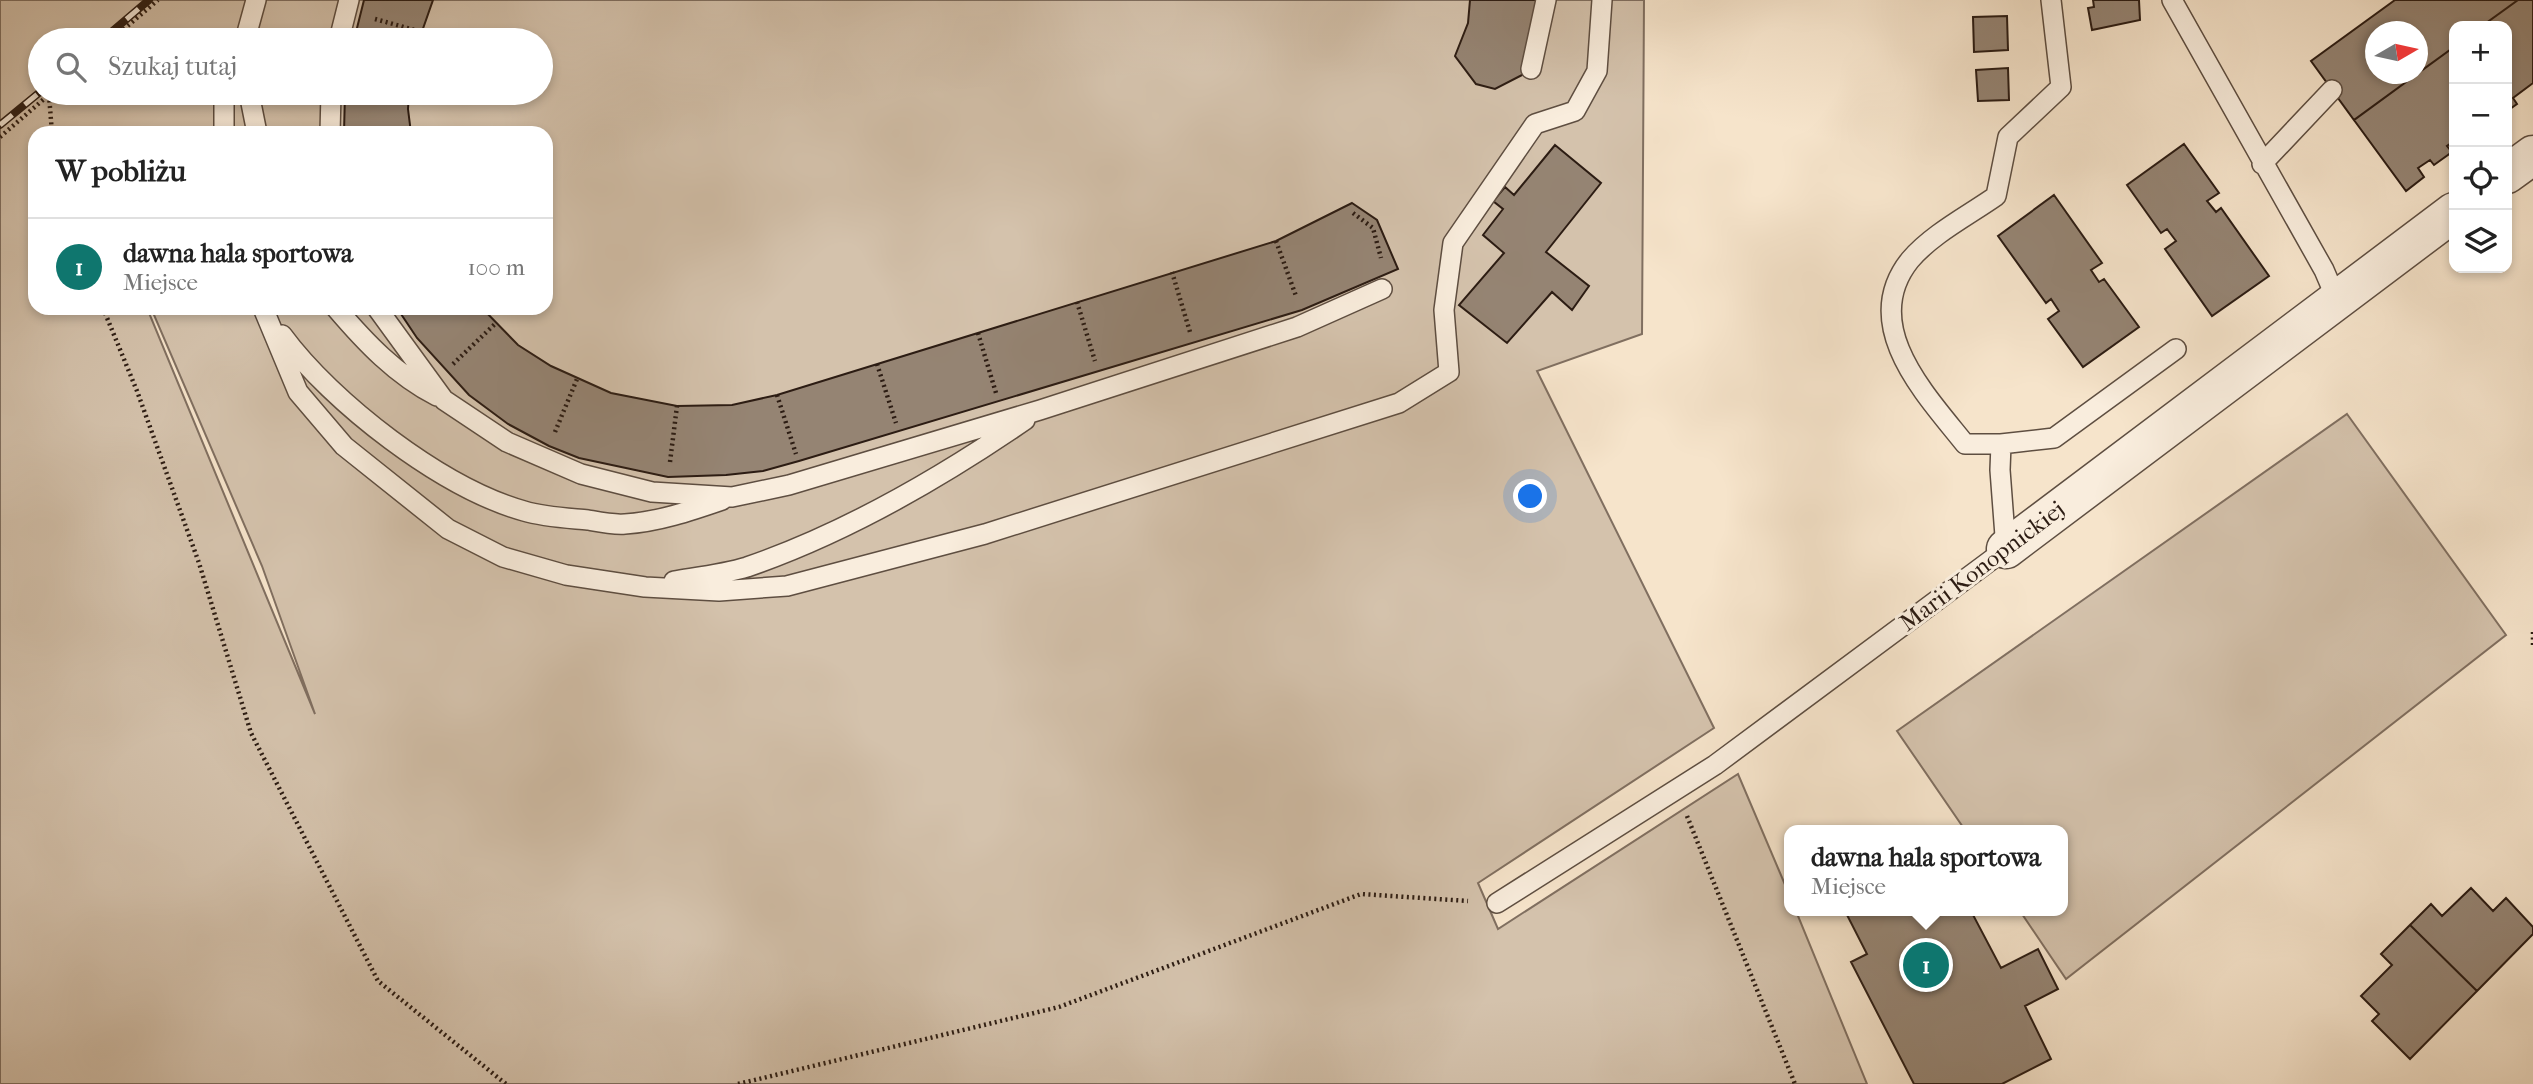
<!DOCTYPE html>
<html lang="pl">
<meta charset="utf-8">
<style>
:root{--surface:#fff;--page:#f2f2f2;--text:#222;--muted:#767676;--line:#e0e0e0;--accent:#0f766e}
body{margin:0;font-family:"IM FELL French Canon",serif;background:var(--page);color:var(--text)}
.controls{position:absolute;right:21px;top:21px;display:grid;overflow:hidden;border-radius:14px;box-shadow:0 4px 10px #0003}
.controls button{width:63px;height:63px;display:grid;place-items:center;padding:0;border:0;border-bottom:2px solid var(--line);background:var(--surface);color:var(--text);font:35px sans-serif}
.compass{position:absolute;left:2365px;top:21px;width:63px;height:63px;border-radius:50%;background:var(--surface);box-shadow:0 4px 10px #0003;rotate:81deg}
.you{position:absolute;left:1531px;top:497px;width:24px;height:24px;margin:-18px;border:5px solid #fff;border-radius:50%;background:#1a73e8;box-shadow:0 0 0 10px #1a73e833}
.badge{display:grid;place-items:center;width:46px;height:46px;border-radius:50%;background:var(--accent);color:#fff;font-size:23px;font-weight:700}
.pin{position:absolute;translate:-50% -50%;border:4px solid #fff;box-shadow:0 2px 7px #0006}
.popup{position:absolute;left:1784px;top:825px;width:284px;height:91px;box-sizing:border-box;display:grid;place-content:center;border-radius:14px;background:var(--surface);filter:drop-shadow(0 2px 5px #0005);font-size:23px;white-space:nowrap;color:var(--muted)}
.popup b{font-size:26px;color:var(--text)}
.popup::after{content:'';position:absolute;left:50%;top:100%;margin-left:-14px;border:14px solid transparent;border-top-color:var(--surface)}
.list{margin:0;padding:0;list-style:none}
h2{display:flex;justify-content:space-between;align-items:center;height:91px;margin:0;padding:0 28px;font-size:30px}
h2 small{font-size:23px;font-weight:400;color:var(--muted)}
.list li{display:grid;grid-template-columns:46px 1fr auto;gap:21px;align-items:center;box-sizing:border-box;height:98px;padding:0 28px;border-top:2px solid var(--line)}
.list b{display:block;font-size:26px;white-space:nowrap}
.list p{margin:0;font-size:23px;white-space:nowrap;color:var(--muted)}
.list em{font-size:23px;font-style:normal;color:var(--muted)}
.icon{flex:none;width:38px;height:38px;fill:none;stroke:currentColor;stroke-width:2;stroke-linecap:round;stroke-linejoin:round}
.map{position:relative;flex:none;width:2533px;height:1084px;overflow:hidden}
.search{position:absolute;background:var(--surface);box-shadow:0 4px 10px #0003;left:28px;top:28px;width:525px;height:77px;display:flex;align-items:center;gap:18px;box-sizing:border-box;padding:0 24px;border-radius:38px;color:var(--muted);font-size:26px}
.panel{position:absolute;background:var(--surface);box-shadow:0 4px 10px #0003;left:28px;top:126px;width:525px;height:189px;border-radius:21px}
.map>svg:first-child{display:block}
.green{fill:#d4c2ac;stroke:#806f60;stroke-width:2;fill-rule:evenodd}
.building{fill:#958473;stroke:#2c1c13;stroke-width:2}
.lines{fill:none;stroke-linecap:round;stroke-linejoin:round}
.service-casing{stroke:#5e4e41;stroke-width:22}
.minor-casing{stroke:#5e4e41;stroke-width:41}
.path{stroke:#2c1c13;stroke-width:4.5;stroke-dasharray:2 3.5;stroke-linecap:butt}
.service{stroke:#f9eddd;stroke-width:19}
.minor{stroke:#f9eddd;stroke-width:38}
.rail-casing{stroke:#2c1c13;stroke-width:8}
.rail{stroke:#f9eddd;stroke-width:5;stroke-dasharray:16;stroke-linecap:butt}
.labels{text-anchor:middle;dominant-baseline:central;stroke-width:6;stroke-linejoin:round;paint-order:stroke}
.street-label{font-size:24px;fill:#2c1c13;stroke:#f9eddd}
</style>
<div class="map">
<svg width="2533" height="1084" viewBox="0 0 2533 1084">
<rect width="100%" height="100%" fill="#f6e4cb"/>
<filter id="stains"><feTurbulence type="fractalNoise" baseFrequency=".00286" numOctaves="4"/><feColorMatrix values="0 0 0 0 .2 0 0 0 0 .09 0 0 0 0 .02 0 0 0 .5 -.17"/></filter>
<radialGradient id="worn" r=".72"><stop offset=".6" stop-color="#630" stop-opacity="0"/><stop offset="1" stop-color="#630" stop-opacity=".3"/></radialGradient>
<path class="green" d="M0 0H1644L1642 334 1537 371 1714 728 1478 883 1498 929 1738 774 1789 894 1790 911H1796L1867 1084H0ZM40 40H541V93H40ZM35 133H546V308H151L262 566 315 714 147 308H35Z
M2347 414 2506 635 2066 979 2020 911H2062V830H1965L1897 731Z"/>
<path class="building" d="M364 0H433L419 40H354Z
M1470 0H1537L1524 74 1495 89 1476 84 1455 56 1468 23Z
M2093 0H2139L2140 20 2092 30 2088 8 2094 7Z
M2395 0H2518L2482 26H2454V47L2418 73V32H2376V74H2417L2354 120 2311 61Z
M2518 0H2533V83L2513 98 2517 104 2507 111V26H2482Z
M2007 16 2008 50 1974 52 1973 17Z
M2454 47V141L2447 146 2452 152 2434 165 2430 160 2418 168 2424 177 2406 191 2354 120Z
M2008 68 2009 100 1978 101 1976 70Z
M345 93H409L408 109 411 133H344Z
M2184 144 2219 193 2207 201 2216 212 2221 208 2269 276 2212 316 2165 249 2176 241 2167 229 2161 233 2127 185Z
M1555 145 1601 183 1546 252 1589 286 1572 310 1552 292 1507 343 1459 305 1504 253 1483 235 1503 209 1493 201 1505 187 1514 195Z
M2054 195 2102 263 2091 270 2099 282 2104 279 2139 327 2083 367 2048 319 2059 311 2051 299 2046 303 1998 236Z
M1352 203 1377 220 1398 269 1302 310 799 461 763 471 726 475 668 477 579 458 549 446 508 424 469 395 417 338 397 308H482L518 345 551 366 611 393 677 406 732 405 777 395 1276 241Z
M2471 888 2493 911 2506 898 2533 927V934L2477 991 2410 925 2431 904 2442 916Z
M1845 911H1950L1952 914 1971 911 2001 968 2038 949 2058 989 2025 1006 2051 1059 2002 1084H1914L1851 962 1867 954Z
M2410 925 2477 991 2410 1059 2372 1021 2379 1014 2361 996 2392 965 2381 954Z"/>
<g class="lines">
<defs>
<path id="service" d="M2172 0 2324 270 2336 298
M245 40 256 0
M339 40 349 0
M1531 69 1546 0
M249 93 257 133
M224 133V93
M330 133 331 93
M2262 164 2332 90
M263 308 298 392 344 446 448 529 503 557 566 575 645 587 719 591 787 586 985 534 1399 403 1449 372 1444 310 1453 243 1535 124 1575 111 1597 71 1602 0
M336 308C365 342 396 375 437 396
M377 308 444 400 507 442 581 474 652 492 732 497 789 485 1040 410 1297 327 1382 289
M282 335C332 403 442 488 524 511 544 517 567 518 588 520 599 522 613 525 625 524 658 522 690 511 722 500
M2001 444H1965C1926 395 1858 325 1910 260 1932 234 1969 215 1996 196L2008 137 2061 87 2051 0
M674 581C698 577 724 574 747 567 846 533 939 479 1025 420
M1497 903 1715 765 2006 549 2000 470 2001 444 2054 438 2176 349"/>
<path id="minor" d="M2507 174 2533 155
M2006 549 2454 212"/>
</defs>
<use href="#service" class="service-casing"/>
<use href="#minor" class="minor-casing"/>
<path class="path" d="M375 19 422 32
M111 40 158 0
M49 95 52 133
M0 137 51 93
M1353 213 1373 228 1381 258
M1276 241 1296 296
M1172 272 1190 332
M1077 302 1095 361
M103 308 137 391 199 563 251 733 378 981 506 1084
M978 333 996 393
M453 364 496 323
M877 364 896 423
M777 395 796 454
M555 432 577 379
M670 462 677 406
M2533 632V648
M1687 816 1795 1084
M738 1084 1059 1007 1361 894 1468 901"/>
<use href="#service" class="service"/>
<use href="#minor" class="minor"/>
<defs>
<path id="rail" d="M102 40 149 0
M0 125 40 92"/>
</defs>
<use href="#rail" class="rail-casing"/>
<use href="#rail" class="rail"/>
</g>
<g class="labels">
<g class="street-label">
<text transform="translate(1982 566) rotate(-37)">Marii Konopnickiej</text>
</g>
</g>
<rect width="100%" height="100%" filter="url(#stains)"/>
<rect width="100%" height="100%" fill="url(#worn)"/>
</svg>
<div class="controls">
<button>+</button>
<button>−</button>
<button><svg class="icon" aria-label="locate" viewBox="0 0 24 24"><circle cx="12" cy="12" r="6"/><path d="M12 2v4M12 18v4M2 12h4M18 12h4"/></svg></button>
<button><svg class="icon" aria-label="layers" viewBox="0 0 24 24"><path d="M12 4l9 5-9 5-9-5zM3 14l9 5 9-5"/></svg></button>
</div>
<svg class="compass" viewBox="-18 -18 36 36"><path d="M0-13l5 13h-10z" fill="#e53935"/><path d="M0 13l5-13h-10z" fill="#767676"/></svg>
<div class="you"></div>
<div class="pin badge" style="left:1926px;top:965px">1</div>
<div class="popup"><b>dawna hala sportowa</b>Miejsce</div>
<div class="search"><svg class="icon" aria-label="search" viewBox="0 0 24 24"><circle cx="10" cy="10" r="6"/><path d="M15 15l6 6"/></svg>Szukaj tutaj</div>
<section class="panel">
<h2>W pobliżu<small></small></h2>
<ul class="list">
<li><span class="badge">1</span><div><b>dawna hala sportowa</b><p>Miejsce</p></div><em>100 m</em></li>
</ul>
</section>
</div>
